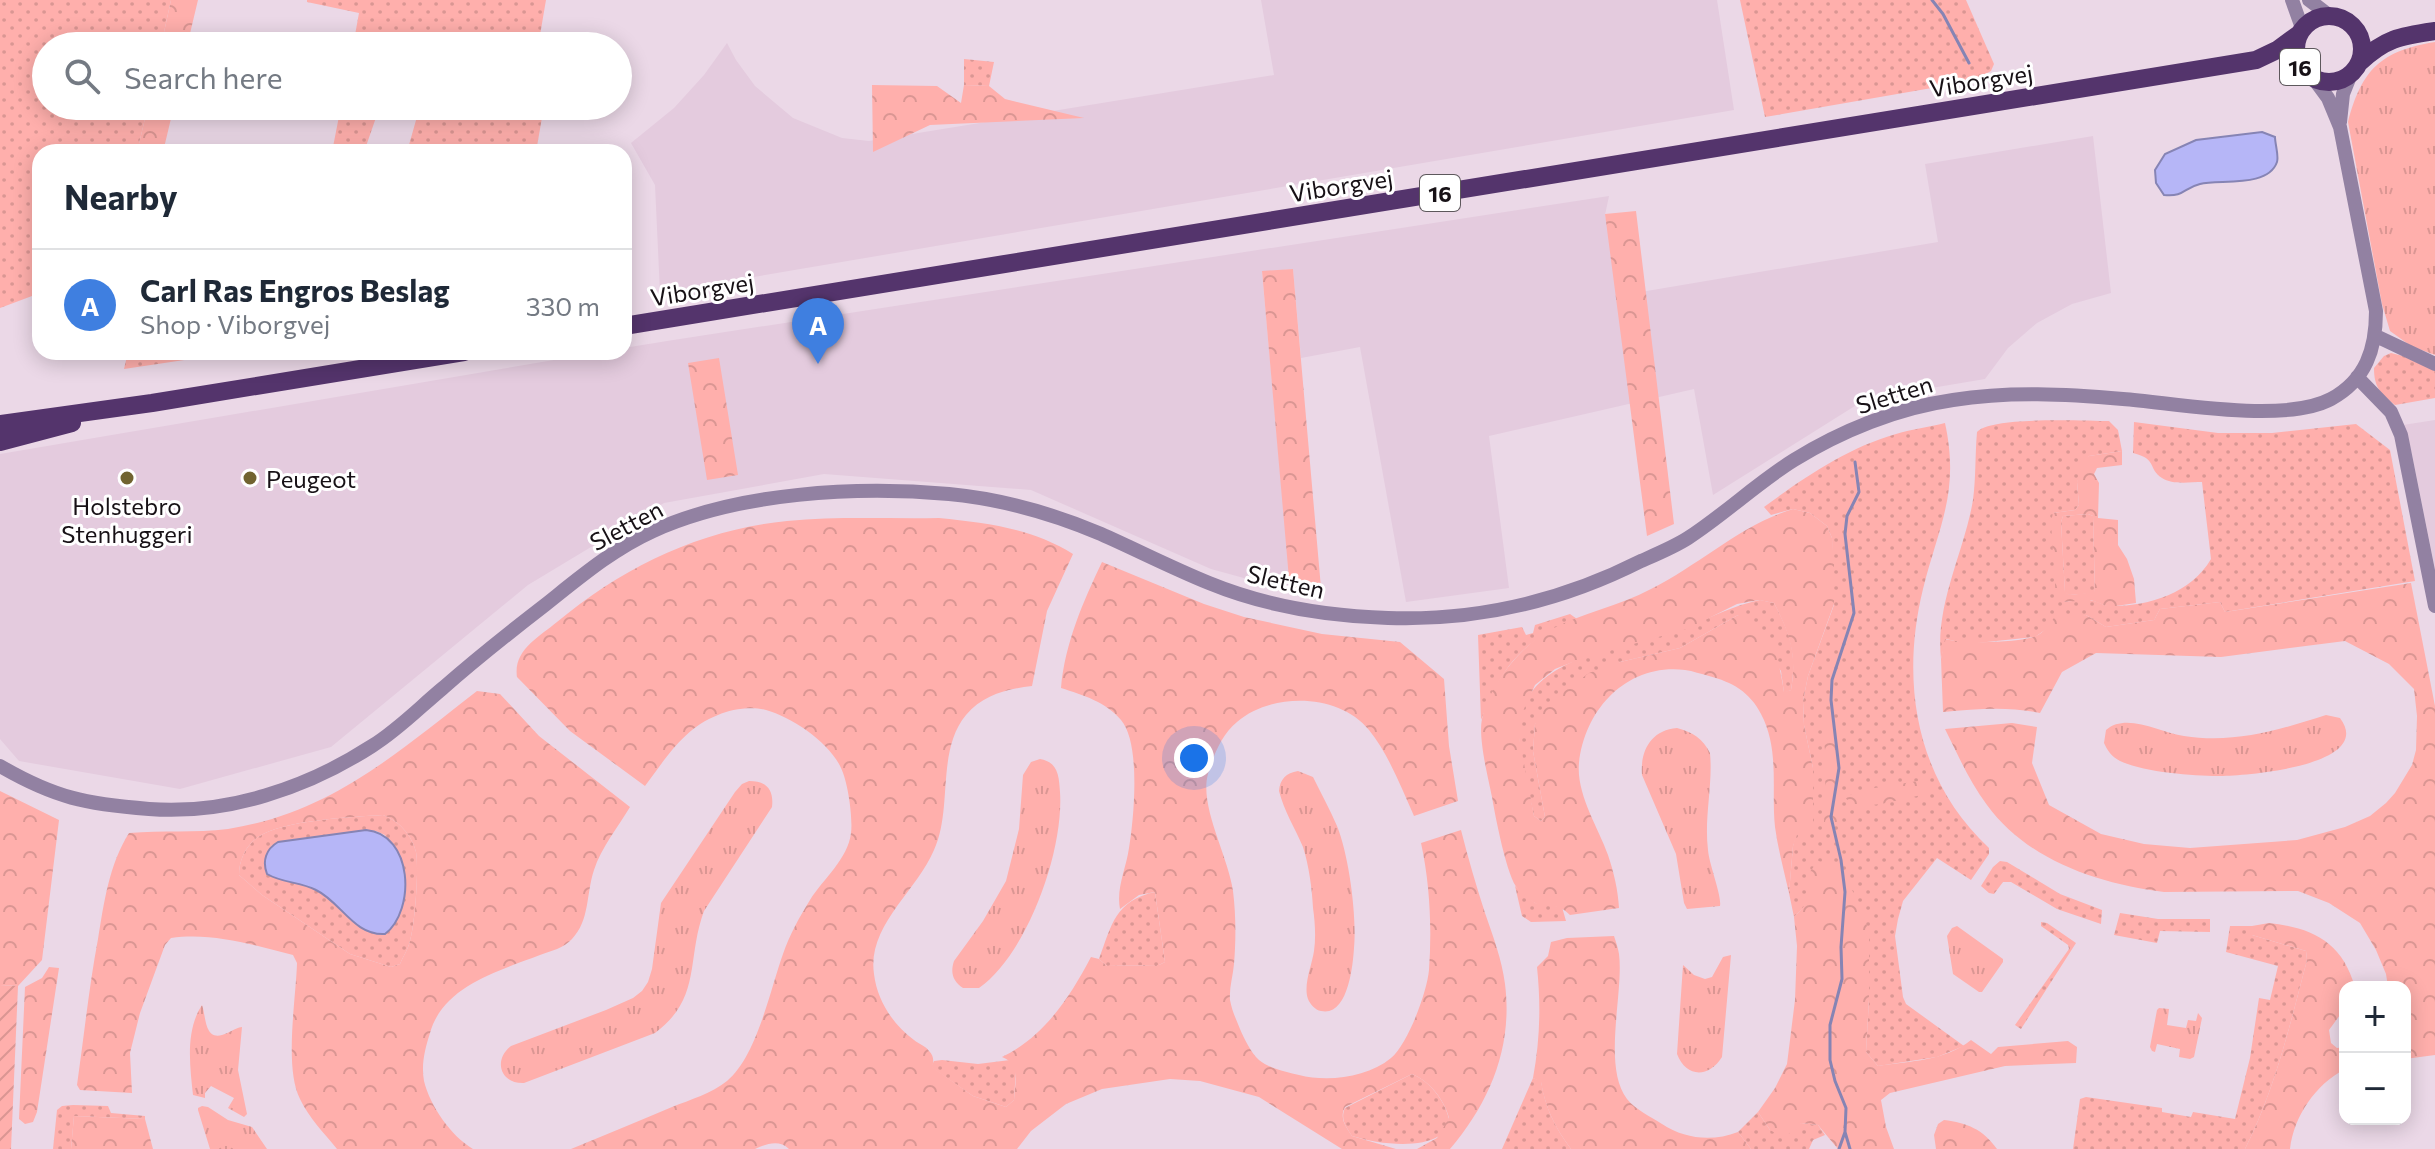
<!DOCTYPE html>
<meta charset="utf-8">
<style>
:root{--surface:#fff;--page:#f2f2f3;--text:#1f2937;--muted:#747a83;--line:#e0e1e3;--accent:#ea580c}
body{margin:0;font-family:Commissioner,sans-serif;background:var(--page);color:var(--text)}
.controls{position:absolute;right:24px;bottom:24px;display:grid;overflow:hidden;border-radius:16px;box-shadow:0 4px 20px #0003}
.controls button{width:72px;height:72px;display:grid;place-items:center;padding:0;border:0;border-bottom:2px solid var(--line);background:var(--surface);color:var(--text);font:40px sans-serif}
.you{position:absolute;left:1194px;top:758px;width:28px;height:28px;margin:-20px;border:6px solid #fff;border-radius:50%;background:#1a73e8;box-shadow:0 0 0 12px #1a73e833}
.badge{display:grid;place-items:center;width:52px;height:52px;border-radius:50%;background:var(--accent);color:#fff;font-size:26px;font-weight:700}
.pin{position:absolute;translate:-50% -66px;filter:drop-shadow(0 2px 4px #0008)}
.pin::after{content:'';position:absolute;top:42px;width:28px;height:24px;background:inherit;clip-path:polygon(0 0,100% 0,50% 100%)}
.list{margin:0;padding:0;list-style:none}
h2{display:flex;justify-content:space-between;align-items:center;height:104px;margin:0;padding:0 32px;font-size:34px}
h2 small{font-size:26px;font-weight:400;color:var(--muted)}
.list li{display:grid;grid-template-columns:52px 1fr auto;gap:24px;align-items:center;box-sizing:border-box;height:112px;padding:0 32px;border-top:2px solid var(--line)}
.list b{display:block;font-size:30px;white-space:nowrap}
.list p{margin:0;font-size:26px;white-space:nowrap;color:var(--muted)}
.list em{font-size:26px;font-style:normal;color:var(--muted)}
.icon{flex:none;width:44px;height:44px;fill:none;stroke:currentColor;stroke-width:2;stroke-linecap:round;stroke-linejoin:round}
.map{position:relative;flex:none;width:2435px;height:1149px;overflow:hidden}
.search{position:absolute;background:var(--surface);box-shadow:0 4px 20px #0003;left:32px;top:32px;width:600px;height:88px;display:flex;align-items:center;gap:20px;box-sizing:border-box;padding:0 28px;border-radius:44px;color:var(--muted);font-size:30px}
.panel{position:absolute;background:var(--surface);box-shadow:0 4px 20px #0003;left:32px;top:144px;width:600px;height:216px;border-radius:24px}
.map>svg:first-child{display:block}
.built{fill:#e4cbde}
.grass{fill:url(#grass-dots);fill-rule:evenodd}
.forest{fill:url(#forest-crowns);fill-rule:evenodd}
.park{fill:url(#park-tufts)}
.garden{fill:url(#garden-furrows)}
.water{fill:#b6b6f7;stroke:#8684b4;stroke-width:2}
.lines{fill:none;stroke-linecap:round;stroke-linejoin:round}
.stream{stroke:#8684b4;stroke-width:3}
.minor{stroke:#9281a2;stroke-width:14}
.major{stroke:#54346c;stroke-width:18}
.poi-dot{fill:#716330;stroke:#fff;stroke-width:3}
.labels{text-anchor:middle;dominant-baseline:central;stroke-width:6;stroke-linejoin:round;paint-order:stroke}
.shield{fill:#fff;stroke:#5d585c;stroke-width:2}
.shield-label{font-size:22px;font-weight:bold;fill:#171116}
.street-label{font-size:24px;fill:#171116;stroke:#fff}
.poi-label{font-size:24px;fill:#171116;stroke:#fff;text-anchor:start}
</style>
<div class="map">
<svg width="2435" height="1149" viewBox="0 0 2435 1149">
<defs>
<pattern id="grass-dots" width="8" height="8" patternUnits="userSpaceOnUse" patternTransform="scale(2)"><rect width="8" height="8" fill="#ffafac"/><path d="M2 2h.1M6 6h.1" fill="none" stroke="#da9693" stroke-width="1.8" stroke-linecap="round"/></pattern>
<pattern id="forest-crowns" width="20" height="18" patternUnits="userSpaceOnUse" patternTransform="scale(2)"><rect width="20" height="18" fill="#ffafac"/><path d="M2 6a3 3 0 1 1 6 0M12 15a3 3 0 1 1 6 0" fill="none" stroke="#da9693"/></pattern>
<pattern id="park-tufts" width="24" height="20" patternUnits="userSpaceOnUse" patternTransform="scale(2)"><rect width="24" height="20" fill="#ffafac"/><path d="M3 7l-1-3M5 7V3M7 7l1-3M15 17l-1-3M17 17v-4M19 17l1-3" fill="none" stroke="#da9693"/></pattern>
<pattern id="garden-furrows" width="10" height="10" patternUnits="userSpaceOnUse" patternTransform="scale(2)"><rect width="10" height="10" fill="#ffafac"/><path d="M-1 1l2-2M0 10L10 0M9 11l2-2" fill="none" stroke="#da9693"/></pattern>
</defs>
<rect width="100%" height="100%" fill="#ebd8e7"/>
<path class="built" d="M1261 0H1717L1734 110 660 293 655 185 631 143 674 108 704 75 727 43 736 60 755 86 793 118 842 138 869 141 1274 75Z
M2093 136 2111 293 2072 304 2037 323 2008 348 1985 379 1866 399 1713 495 1694 389 1489 436 1509 588 1406 602 1360 347 1301 358 1293 269 1262 272 1291 591 1211 569 1031 490 824 474 664 503 528 585 331 747 180 789 19 761 0 739V454L601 352H624V348L667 341 1609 196 1605 215 1623 295 1938 242 1925 164Z
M2435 420V569L2412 454 2403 425Z"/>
<path class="grass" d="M0 0H171L161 46H46V106H148L137 152H40V293L0 308Z
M307 0H546L540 35 513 46H353L359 13 307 2Z
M1740 0H1966L1994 64 1991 71 1972 81 1765 117Z
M964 59 994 62 989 86 964 85Z
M341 106H380L364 152H332Z
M420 106H544L536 152H407Z
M128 352H238L124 369Z
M2391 353 2403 356 2435 371V398L2395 405C2380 393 2374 387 2374 368L2384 356Z
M2109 421 2118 430 2122 451 2089 456 2077 482 2079 505 2075 510 2053 513 2063 602C2073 601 2085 598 2094 601 2101 603 2106 607 2112 606 2150 606 2191 593 2211 559L2202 482C2190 482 2172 485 2162 478 2147 468 2158 459 2133 453L2134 422 2218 433H2272L2356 424 2390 450 2415 581 2225 612 2220 602 2160 609 2154 620 2106 627 2086 615 2045 630 2035 637 1968 644 1946 639 1941 659C1935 604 1964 553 1973 500 1976 478 1975 455 1977 432 1991 416 2084 421 2109 421Z
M1945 423C1960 492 1939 525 1923 589 1900 683 1916 780 1989 848V854L1971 880 1937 858 1903 901 1898 919 1895 936 1903 997 1906 1004 1964 1046 1937 1057 1878 1066 1866 1052 1869 999 1810 897 1804 907 1794 917 1789 893 1793 846 1813 768 1804 725 1803 701 1808 676 1834 605 1832 538 1827 526 1810 513 1793 509 1771 515 1764 507C1805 477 1847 448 1896 434 1912 429 1929 427 1945 423Z
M2088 514 2093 516 2095 593 2070 595 2065 593 2061 522 2063 516Z
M1760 600 1774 603C1791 635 1797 654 1791 690L1784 693 1781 671 1738 615 1680 648 1620 662 1535 724 1533 751 1545 817 1541 821 1534 816C1529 791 1521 764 1519 738 1515 661 1607 651 1663 635 1697 626 1725 607 1760 600Z
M1570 614 1577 619C1521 641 1503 665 1481 720L1478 635 1522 627 1526 635 1533 633 1535 625Z
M383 815C399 821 412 835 416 852 419 868 415 924 410 941 408 949 403 957 400 964L391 967 350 954 262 895 239 875C239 861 245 846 258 837 283 820 352 817 383 815ZM366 830 376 831 385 835 405 876 404 893 394 925 322 893 271 846 279 842Z
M2000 861 2007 862 2060 894 2102 910 2101 924 2057 909 2011 882H2003L1994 894 1989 893 1981 886 1993 867Z
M1515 886 1535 903 1562 907 1566 921 1531 922 1522 916Z
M1155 892 1165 962 1159 965 1107 966 1099 959C1112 924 1115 901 1155 892Z
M2120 913 2158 919H2210V932L2160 931 2157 943 2114 935Z
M2041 922 2047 923 2076 943 2021 1029 2015 1025 2069 949 2068 945 2041 926Z
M2230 926H2252V935L2306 951 2307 960C2290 1025 2275 1089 2245 1149H2073L2080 1099 2086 1097 2162 1108V1112L2191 1117 2193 1112 2235 1119 2250 1058 2259 998 2270 1000 2278 966 2226 952Z
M942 1060 978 1064 1010 1060 1016 1069 1014 1100 1006 1107 973 1096 931 1067 934 1061Z
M1412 1074C1430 1081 1445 1101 1449 1119 1446 1124 1443 1131 1439 1136 1418 1149 1378 1144 1352 1136 1346 1127 1340 1119 1345 1108Z
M1533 1078 1541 1081C1545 1107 1555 1128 1571 1149H1502Z
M73 1105 108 1106 111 1113 145 1116V1119L74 1116 71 1149H53L57 1110 62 1106Z
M1758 1112 1770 1130 1801 1123 1818 1125 1825 1135 1813 1140 1809 1149H1751L1738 1132Z"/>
<path class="forest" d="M171 0H198L187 46H161Z
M872 85 937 86 961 103 964 85 989 86 1005 99 1084 118 930 125 873 152Z
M148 106H174L163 152H137Z
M1636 211 1674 524 1647 536 1605 214Z
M1293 269 1321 588 1290 590 1262 271Z
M719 358 738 475 707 480 688 363Z
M2122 451V465L2097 468 2094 474 2099 483 2098 518 2118 520V545L2127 559 2134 579 2136 603 2109 607 2091 600 2063 602 2056 599 2051 522 2053 513 2075 510 2079 505 2077 482 2080 464 2089 456ZM2088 514 2093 516 2095 592 2070 595 2065 592 2061 522 2063 516Z
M1793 509 1810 513 1827 526 1832 538 1834 562V604L1808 676 1803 701 1804 725 1813 768V828L1797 835 1793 846 1789 893C1784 871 1778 849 1775 827 1771 789 1780 750 1761 714 1750 692 1732 682 1709 676 1701 674 1693 671 1685 670 1628 663 1585 708 1579 763 1576 794 1598 827 1608 855 1614 873 1618 890 1619 908L1570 915C1558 903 1552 908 1537 904 1531 902 1523 894 1518 889 1507 878 1495 815 1492 797 1488 777 1478 738 1482 719 1489 686 1521 645 1550 630 1582 613 1619 606 1651 589 1699 565 1742 524 1793 509ZM1759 600 1774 603C1790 634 1797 655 1791 690L1784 692C1779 660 1772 624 1738 615L1680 648 1620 662 1589 673 1548 703 1535 724 1533 751 1545 817 1541 821 1534 816 1519 737 1523 711 1535 685 1555 669 1583 658 1687 629 1737 604Z
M939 518C987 523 1031 528 1073 554L1047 611 1032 686C1007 689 983 695 966 715 936 751 953 809 934 850 916 892 867 926 874 974 877 1000 893 1025 914 1040 919 1044 926 1046 929 1051 934 1056 934 1062 932 1067L973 1096 1006 1107 1014 1100C1015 1083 1021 1064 1002 1057 1044 1037 1070 997 1091 957L1099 959 1107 966 1159 965 1165 962 1155 892 1139 895 1120 909C1116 888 1126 869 1129 848 1134 818 1141 743 1121 720 1106 702 1083 695 1061 688 1065 643 1083 602 1102 562L1204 604 1244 617 1322 634 1400 642 1444 679 1449 746 1458 801 1414 816C1401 787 1389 755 1369 730 1339 693 1272 692 1237 722 1222 734 1213 756 1208 774 1199 806 1228 856 1233 891 1236 915 1236 940 1234 964 1233 976 1229 988 1230 1000 1232 1011 1236 1019 1240 1029 1244 1038 1251 1053 1259 1060 1268 1068 1287 1072 1299 1075 1327 1082 1367 1078 1391 1058 1408 1044 1427 992 1429 970 1432 928 1430 884 1421 843L1461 830C1468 858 1476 885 1485 913 1493 936 1502 960 1505 984 1513 1047 1490 1102 1450 1149H1417L1437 1138 1449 1118C1445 1101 1430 1081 1412 1074L1345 1107C1339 1118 1346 1127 1352 1136L1396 1149H1342L1259 1097 1200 1081 1170 1079 1102 1089 1066 1104 1031 1131 1017 1149H789C779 1139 766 1144 755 1149H571C605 1135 639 1121 672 1107 690 1100 712 1093 727 1081 757 1056 770 990 783 954 789 936 800 916 810 900 823 879 848 859 851 833 853 818 848 782 841 768 830 743 792 717 766 710 752 706 731 709 718 715 684 728 666 758 645 786L570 731 517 677C513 650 539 637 557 622 623 567 701 529 787 521 837 516 889 519 939 518Z
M2411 583 2435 706V1055L2405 1059V987H2388L2386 974 2376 950 2360 923 2329 903 2298 891 2164 892C2098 884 2027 860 1987 805 1969 781 1958 755 1945 729L2012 723 2037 727 2032 763 2049 805 2101 834 2144 844 2190 848 2297 840 2345 827 2370 816 2386 803 2395 793 2412 765 2416 750 2417 716 2414 689 2389 664 2345 641 2221 657 2096 653 2062 672 2040 713C2007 706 1977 709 1943 712L1941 659 1945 639C1961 644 2021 643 2036 636 2044 633 2049 624 2054 618L2086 615 2106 627 2154 620 2160 609 2220 602 2225 612Z
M477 691 500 694 539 736 630 807C618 827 601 848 594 870 586 894 590 920 572 939 564 948 551 951 540 955 498 971 443 986 430 1033 425 1049 421 1064 424 1081 430 1106 451 1136 473 1149H337C324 1133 309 1118 300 1099 284 1068 296 999 297 963L293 955C254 945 212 932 171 938L165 945 140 1013 130 1053 132 1093 80 1090 77 1085C84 1036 89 987 98 939 104 902 109 865 129 833 162 830 195 833 228 829 331 813 398 752 477 691ZM383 815C399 821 412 835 416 852 419 868 415 925 410 941 408 949 403 957 400 964L391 967 350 954 262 895 239 875C239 861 245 846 258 837 283 820 352 817 383 815Z
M1828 716 1839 721 1842 752 1838 821 1828 827 1824 824 1826 759 1822 724Z
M1918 781 1926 786V794L1881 804 1851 807 1846 798 1856 791Z
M0 791 59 820 42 960 18 986 0 985Z
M1818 861 1833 865 1854 893 1869 931V999L1866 1052 1878 1066C1910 1061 1945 1061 1971 1040L1991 1054 1998 1047 2068 1041 2077 1047 2076 1063 2005 1066 1890 1093 1881 1100 1886 1127 1894 1149H1838L1818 1125 1801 1123 1784 1138 1770 1130 1758 1112 1775 1088 1787 1064 1795 1000 1797 946 1794 917C1811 901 1810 895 1809 873Z
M2269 923C2313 928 2342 942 2355 987H2345V1015H2340L2329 1030 2331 1043 2337 1048 2345 1047V1069C2315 1085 2294 1116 2290 1149H2245C2275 1089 2290 1025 2307 960L2306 951 2252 935V926Z
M1614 936C1616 942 1618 948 1619 954 1624 993 1602 1066 1627 1099 1635 1109 1651 1117 1662 1124 1685 1139 1712 1142 1738 1132L1751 1149H1571C1555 1128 1545 1107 1541 1082L1533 1078C1540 1040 1541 1005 1537 967L1548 956 1551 942 1567 938Z
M49 967 59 968 37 1112 33 1122 25 1124 19 1119 25 987 42 978Z
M74 1116 145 1119 153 1149H71Z
M1944 1120C1967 1123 1983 1129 1997 1149H1936L1934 1135 1938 1124Z"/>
<path class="park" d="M2435 42V355L2411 346 2390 331 2382 304 2348 122C2362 69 2381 51 2435 42Z
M2326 715 2340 718C2376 766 2245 776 2218 776 2192 776 2143 772 2120 761 2112 757 2107 750 2104 743L2106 730C2127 712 2160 733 2184 736 2234 744 2279 730 2326 715Z
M1677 728C1693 732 1703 739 1710 753 1713 786 1704 817 1708 850 1709 864 1722 896 1720 906L1687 909 1684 903 1676 854 1642 775C1640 751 1651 730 1677 728Z
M1040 759C1058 762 1059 776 1060 792 1064 850 1028 953 979 988H963C953 981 950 973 954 961L983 921 1006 881 1019 829 1023 775 1031 762Z
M1298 771 1313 777C1321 793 1330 810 1337 826 1349 856 1357 916 1354 948 1353 965 1348 1017 1321 1011 1315 1010 1310 1004 1308 999 1303 985 1312 965 1314 951 1316 937 1315 922 1313 908 1312 888 1309 866 1303 847 1295 828 1284 811 1279 791 1280 779 1286 773 1298 771Z
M749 781C767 781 774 790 772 807L704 911C686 960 702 998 655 1033L524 1083C500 1084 493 1060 511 1046L606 1010 633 998 642 991 648 982 652 969 661 903 735 792 742 784Z
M1957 926 2003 959V962L1982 992H1979L1953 974 1947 936 1952 928Z
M1731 955 1722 1057C1709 1078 1686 1078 1677 1054L1683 965 1694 975 1705 979 1712 977 1723 957Z
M202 1005C206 1015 204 1040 222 1035 230 1033 234 1028 242 1027L238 1070 247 1114 244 1117 228 1108 234 1098 211 1086 205 1093V1098L193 1095C190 1066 185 1031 202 1005Z
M2159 1008 2169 1009 2167 1025 2186 1028 2188 1020 2196 1021 2198 1013 2202 1018 2194 1057 2190 1059 2179 1057 2180 1049 2157 1044 2155 1052 2152 1051 2150 1047 2157 1010Z
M202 1106 208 1107 228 1120 252 1127 267 1149H210L198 1110V1108Z"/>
<path class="garden" d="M0 985 18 986 11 1149H0Z"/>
<path class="water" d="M2262 132 2275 137C2275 144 2279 156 2277 162 2268 188 2220 179 2200 184 2183 188 2185 197 2164 195L2156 183 2155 170 2165 154 2196 140Z
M366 830C413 834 416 910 385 934 354 936 341 902 316 890 301 882 282 883 267 874 262 861 266 849 278 842Z"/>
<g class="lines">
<path class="stream" d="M1932 0 1943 14 1969 63
M1845 1132 1850 1149
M1839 1149 1845 1132 1846 1108 1835 1081 1830 1060V1025L1842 979 1841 947 1845 892 1841 860 1831 817 1839 768 1831 700 1832 680 1854 613 1845 534 1847 516 1859 492 1855 462"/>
<path class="minor" d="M2292 0 2302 28
M2309 0 2330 16
M2340 122 2343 94 2351 74
M2376 336 2435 364
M2357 377 2391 412 2401 435 2435 606
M0 766C55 798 86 804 149 809 227 815 307 788 372 746 398 730 420 707 443 688 476 659 510 632 545 605 579 578 613 549 653 531 739 492 856 486 949 494 1001 499 1054 514 1101 534 1137 550 1172 568 1209 583 1265 606 1328 616 1388 618 1477 621 1562 601 1641 561 1657 554 1674 547 1688 538 1725 514 1757 483 1794 460 1841 431 1897 408 1953 400 2009 391 2066 394 2123 399 2176 403 2284 424 2331 399 2366 380 2376 349 2376 311L2340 127 2328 98 2314 79"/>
<path class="major" d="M2296 49a33 33 0 1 1 66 0a33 33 0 1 1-66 0Z
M2359 63C2385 38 2401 36 2435 31
M624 326 2256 60 2277 50 2299 34
M0 424 152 403 464 352
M0 442 72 423"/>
</g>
<g class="poi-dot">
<circle cx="127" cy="478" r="8"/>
<circle cx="250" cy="478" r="8"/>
</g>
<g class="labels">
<g class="shield">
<rect x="2280" y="49" width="40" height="36" rx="6"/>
<rect x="1420" y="175" width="40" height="36" rx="6"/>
</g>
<g class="shield-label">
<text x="2300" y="67">16</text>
<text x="1440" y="193">16</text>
</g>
<g class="street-label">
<text transform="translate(1981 80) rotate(-9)">Viborgvej</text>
<text transform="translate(1341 185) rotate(-9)">Viborgvej</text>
<text transform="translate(702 289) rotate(-9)">Viborgvej</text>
<text transform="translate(1894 394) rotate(-17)">Sletten</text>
<text transform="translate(626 525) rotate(-28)">Sletten</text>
<text transform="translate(1286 581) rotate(13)">Sletten</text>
</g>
<g class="poi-label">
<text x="266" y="478">Peugeot</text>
<text x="127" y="505" text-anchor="middle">Holstebro<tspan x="127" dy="28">Stenhuggeri</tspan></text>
</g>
</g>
</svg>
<div class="controls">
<button>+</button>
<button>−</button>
</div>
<div class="you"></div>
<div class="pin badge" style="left:818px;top:364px;background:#3f7fe0">A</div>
<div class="search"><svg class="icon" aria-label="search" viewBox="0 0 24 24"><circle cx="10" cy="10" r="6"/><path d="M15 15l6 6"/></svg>Search here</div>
<section class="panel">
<h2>Nearby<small></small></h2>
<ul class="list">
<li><span class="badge" style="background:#3f7fe0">A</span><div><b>Carl Ras Engros Beslag</b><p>Shop · Viborgvej</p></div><em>330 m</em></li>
</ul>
</section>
</div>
